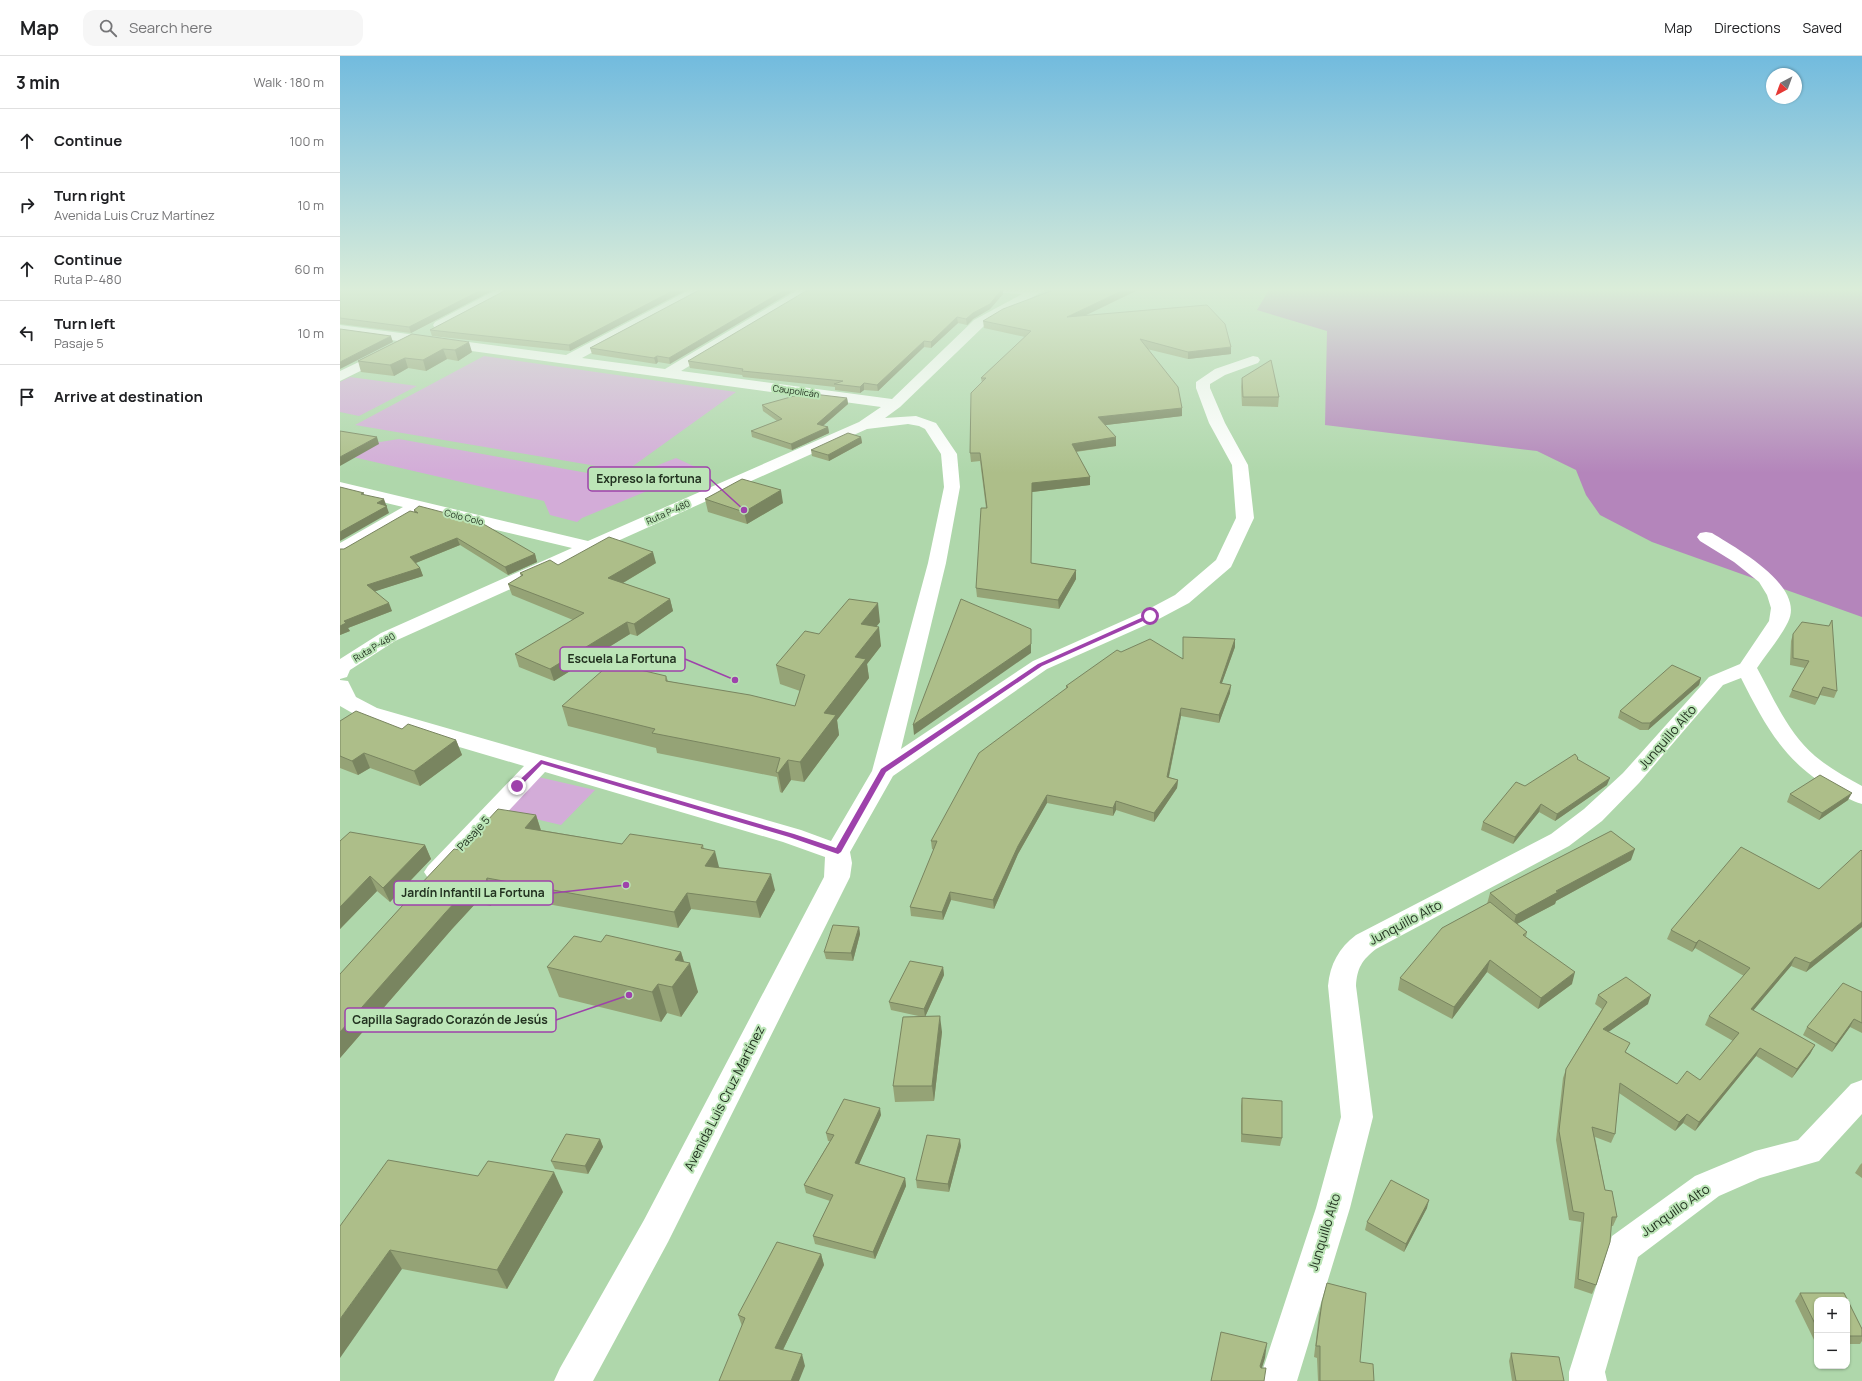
<!DOCTYPE html>
<meta charset="utf-8">
<style>
:root{--surface:#fff;--page:#f6f6f6;--text:#202124;--muted:#757577;--line:#e0e0e0}
body{margin:0;font-family:Manrope,sans-serif;background:var(--page);color:var(--text)}
.controls{position:absolute;right:12px;bottom:12px;display:grid;overflow:hidden;border-radius:8px;box-shadow:0 1px 3px #0004}
.controls button{width:36px;height:36px;display:grid;place-items:center;padding:0;border:0;border-bottom:1px solid var(--line);background:var(--surface);color:var(--text);font:20px sans-serif}
.compass{position:absolute;left:1426px;top:12px;width:36px;height:36px;border-radius:50%;background:var(--surface);box-shadow:0 1px 3px #0004;rotate:221deg}
.stop{position:absolute;width:12px;height:12px;margin:-9px;border:3px solid #9e42ab;border-radius:50%;background:#fff}
.stop.end{background:#9e42ab;border-color:#fff;box-shadow:0 1px 4px #0008}
.list{margin:0;padding:0;list-style:none}
h2{display:flex;justify-content:space-between;align-items:center;height:52px;margin:0;padding:0 16px;font-size:17px}
h2 small{font-size:13px;font-weight:400;color:var(--muted)}
.list li{display:grid;grid-template-columns:26px 1fr auto;gap:12px;align-items:center;box-sizing:border-box;height:64px;padding:0 16px;border-top:1px solid var(--line)}
.list b{display:block;font-size:15px;white-space:nowrap}
.list p{margin:0;font-size:13px;white-space:nowrap;color:var(--muted)}
.list em{font-size:13px;font-style:normal;color:var(--muted)}
.icon{flex:none;width:22px;height:22px;fill:none;stroke:currentColor;stroke-width:2;stroke-linecap:round;stroke-linejoin:round}
.map{position:relative;flex:none;width:1522px;height:1325px;overflow:hidden}
header{display:flex;align-items:center;gap:24px;box-sizing:border-box;height:56px;padding:0 20px;background:var(--surface);border-bottom:1px solid var(--line)}
header strong{font-size:19px}
nav{display:flex;gap:22px;margin-inline-start:auto;font-size:14px}
.search{width:280px;height:36px;background:var(--page);display:flex;align-items:center;gap:10px;box-sizing:border-box;padding:0 14px;border-radius:12px;color:var(--muted);font-size:15px}
main{display:flex}
aside{flex:1;background:var(--surface)}
.map>svg:first-child{display:block}
.green{fill:#d3acd8}
.forest{fill:#b485bb}
.lines{fill:none;stroke-linecap:round;stroke-linejoin:round}
.minor{fill:#fff;fill-rule:evenodd}
.wall{fill:#95a376}
.shaded-wall{fill:#798560}
.building{fill:#adbe89;stroke:#798560}
.route{fill:#9e42ab}
.labels{text-anchor:middle;dominant-baseline:central;stroke-width:4;stroke-linejoin:round;paint-order:stroke}
.far-street-label{font-size:9px;fill:#223220;stroke:#bce5b7}
.street-label{font-size:11px;fill:#223220;stroke:#bce5b7}
.near-street-label{font-size:13px;fill:#223220;stroke:#bce5b7}
.leader{fill:none;stroke:#9e42ab;stroke-width:1.5}
.callout-dot{fill:#9e42ab;stroke:#bce5b7;stroke-width:1.5}
.callout{fill:#bce5b7;stroke:#9e42ab;stroke-width:1.5}
.callout-label{font-size:12px;text-anchor:middle;font-weight:bold;fill:#223220}
</style>
<header>
<strong>Map</strong>
<div class="search"><svg class="icon" aria-label="search" viewBox="0 0 24 24"><circle cx="10" cy="10" r="6"/><path d="M15 15l6 6"/></svg>Search here</div>
<nav><a>Map</a><a>Directions</a><a>Saved</a></nav>
</header>
<main>
<aside>
<h2>3 min<small>Walk · 180 m</small></h2>
<ul class="list">
<li><svg class="icon" aria-label="ahead" viewBox="0 0 24 24"><path d="M12 20V5M6 11l6-6 6 6"/></svg><div><b>Continue</b></div><em>100 m</em></li>
<li><svg class="icon" aria-label="right" viewBox="0 0 24 24"><path d="M7 20v-9h11M14 6l5 5-5 5"/></svg><div><b>Turn right</b><p>Avenida Luis Cruz Martínez</p></div><em>10 m</em></li>
<li><svg class="icon" aria-label="ahead" viewBox="0 0 24 24"><path d="M12 20V5M6 11l6-6 6 6"/></svg><div><b>Continue</b><p>Ruta P-480</p></div><em>60 m</em></li>
<li><svg class="icon" aria-label="left" viewBox="0 0 24 24"><path d="M17 20v-9H6M10 6l-5 5 5 5"/></svg><div><b>Turn left</b><p>Pasaje 5</p></div><em>10 m</em></li>
<li><svg class="icon" aria-label="arrive" viewBox="0 0 24 24"><path d="M6 21V4h12l-3 4 3 4H6"/></svg><div><b>Arrive at destination</b></div></li>
</ul>
</aside>
<div class="map">
<svg width="1522" height="1325" viewBox="0 0 1522 1325">
<rect width="100%" height="100%" fill="#afd7ab"/>
<path class="green" d="M144 300 396 336 286 415 15 369Z
M10 321 77 330 19 360 0 356V326Z
M0 379 40 386 59 383 281 423 248 437 336 402 360 413 242 462 237 466 210 459 204 445 0 398Z
M194 720 255 734 221 769 158 754Z"/>
<path class="forest" d="M930 232H1522V561L1312 486 1260 459 1246 439 1236 414 1197 395 985 369 987 275 917 254Z"/>
<g class="lines">
<path class="minor" d="M160 232H175L105 272H95L93 269 95 266Z
M353 232H368L242 302 325 313 461 232H475L473 235 341 315 552 343 634 264 682 238 650 236 644 232H708L644 270 560 351 545 362 576 360 596 367 617 398 620 431 606 507 561 693 693 605 803 556 835 539 876 504 896 462 892 409 869 367 856 332V326L875 313 913 300 918 301 920 304 918 307 885 319 870 328V332L885 367 908 409 914 462 891 511 849 547 817 564 707 613 553 720 510 796 512 807 510 821 328 1186 253 1325H214L220 1312 304 1164 484 821 485 801 443 786 205 716 106 822 97 825 88 822 84 816 88 810 184 710 21 662 0 650V624L8 625 16 641 37 652 461 774 491 785 532 715 588 507 604 431 601 398 585 373 579 370 568 368 527 373 55 585 10 614 7 621 0 623V603L41 577 232 492 81 456 6 499 0 500V487L63 451 0 436V426L248 485 519 366 541 351 0 277V269L226 299Z
M46 293 51 294 53 297 51 300 0 325V315Z
M1366 476 1372 477C1396 492 1466 530 1448 566 1440 582 1427 597 1417 612 1434 643 1448 677 1475 700 1489 712 1506 721 1522 730V748C1511 745 1502 739 1492 733 1444 706 1425 669 1401 622L1383 629 1299 727 1262 765 1229 790 1036 893C1022 904 1017 912 1016 930L1033 1061 1010 1152 957 1325H919L976 1152 1001 1061 988 930C990 908 999 892 1016 879L1211 778 1244 753 1283 717 1369 621 1400 608 1429 565 1431 552 1427 539 1419 526 1394 506 1360 485 1357 481 1360 477Z
M1522 1024V1058L1479 1105 1420 1122 1379 1140 1298 1201 1265 1316 1267 1325H1229V1316L1272 1180 1355 1120 1415 1095 1458 1084 1511 1028Z"/>
</g>
<path class="wall" d="M0 232H157L71 277 0 268Z
M350 232 230 295 92 280 90 274Z
M363 232 330 308 318 306 316 308 252 298 250 292Z
M662 233 663 238 650 253 633 263 627 269 618 267 591 292 584 291 538 335 524 334 520 337 495 334V331L403 321 402 319 350 312 348 305Z
M746 260 891 298 848 303 807 293 842 352V360L765 369 776 390 736 396 750 421V429L692 436 691 507 736 514V523L719 553 637 541 636 532 646 452 640 405 631 406 630 397 642 327 641 322 685 281 644 272 643 265Z
M72 278 132 296 118 305 107 303 86 315 68 312 54 320 21 316 18 305Z
M902 322 939 341 938 351 902 350 901 331Z
M507 342 508 348 483 370 488 371 489 377 452 394 412 381 411 375 437 365 423 355 422 349Z
M521 381 522 387 489 405 472 400 471 394Z
M365 443 443 447 407 468 368 456Z
M74 454 195 498 197 506 168 519 120 489 76 507 80 512 83 520 35 535 52 555 8 572 10 575 0 579 4 493 74 456Z
M316 507 283 527 330 543 333 555 297 580 290 578 214 625 179 611 175 598 233 564 172 539 168 528 181 521 180 517 218 509Z
M540 566 536 571 541 590 527 608 529 622 497 664 499 679 464 726 451 724 442 737 440 736 437 721 317 697 316 692 228 670 222 650 326 620 328 625 455 650 460 635 440 628 436 609 479 578Z
M1453 578 1497 635 1494 642 1480 639 1475 649 1449 641 1452 634 1465 612 1450 609 1451 585Z
M895 583V591L882 627 890 637 879 667 841 660 829 721 838 724 837 732 814 766 776 754 773 760 707 747 678 798 654 853 611 844 603 864 571 860 570 851 594 794 592 793 591 785 726 633V630L781 596 843 602Z
M1361 622 1359 629 1308 674H1300L1278 662 1280 655Z
M0 665 62 673 116 684 122 699 80 730 30 712 18 719 0 712Z
M1238 704 1267 729 1215 765 1199 756 1173 788 1141 774 1143 766 1185 730Z
M1450 738 1508 744 1479 764 1447 746Z
M196 759 201 774 282 788 363 789 364 793 379 811H378L435 834 420 862 351 853 338 872 153 838 151 850 136 847 112 873 0 1002V918L62 850V848L120 794Z
M0 785 85 789 91 803 50 846 37 835 0 873Z
M1291 804 1216 845 1215 848 1177 868 1187 876 1186 881 1232 928 1198 953 1147 916 1112 963 1058 934 1060 922 1147 848 1150 837Z
M519 871 520 878 513 905 486 903 484 896Z
M1522 871 1466 916 1451 910 1413 954 1475 989 1470 998 1452 1022 1416 1000 1355 1075 1343 1067 1335 1075 1279 1037 1275 1078 1271 1087 1255 1081 1265 1134 1277 1161 1273 1170H1271L1256 1229 1252 1238 1234 1232 1241 1166 1229 1164 1216 1084 1223 1022 1226 1013 1262 953 1255 948 1258 939 1308 948 1268 976 1286 996 1337 1028 1360 1024 1393 985 1365 969 1369 960 1404 920 1355 892 1352 896 1327 883 1331 874Z
M261 886 341 896 344 905 358 936 341 961 327 957 321 966 219 941 207 911Z
M603 911 604 919 585 961 602 976 594 1045 555 1046 553 1030 583 961 551 954 549 946Z
M1522 936V977L1510 971 1492 996 1463 979 1467 971Z
M902 1042 942 1082 940 1090 901 1086V1050Z
M541 1059 519 1108 565 1122 566 1130 535 1203 475 1188 473 1180 490 1145 466 1137 464 1129 490 1085H488L486 1077Z
M260 1083 263 1091 248 1118 215 1113 211 1105Z
M621 1090 609 1136 577 1132 576 1124Z
M1522 1107V1122L1515 1117 1520 1109Z
M223 1136 167 1233 62 1213 0 1170Z
M1087 1152 1064 1196 1025 1174 1027 1166Z
M481 1198 484 1209 443 1294 465 1310 402 1270 398 1259Z
M1460 1237H1504L1522 1273V1285L1520 1288H1507V1244H1477V1288H1476L1455 1245Z
M982 1246 1020 1306 1034 1325H978L977 1302 974 1301 979 1258Z
M1171 1297 1224 1325H1172L1169 1305Z"/>
<path class="shaded-wall" d="M145 232H157L71 277 69 271Z
M338 232H350L230 295 229 289Z
M448 232H458L330 308 329 302Z
M788 232H802L728 268 727 261Z
M662 233 663 238 650 253 633 263 627 269 626 263Z
M617 261 618 267 591 292V286Z
M51 280 53 286 0 313V306Z
M584 285V291L538 335 537 329Z
M129 286 132 296 118 305 115 294Z
M891 291V298L848 303V296Z
M103 293 107 303 86 315 83 304Z
M317 300 318 306 316 308 314 302Z
M65 302 68 312 54 320 50 309Z
M524 327V334L520 337V331Z
M507 342 508 348 478 374 477 368Z
M842 352V360L758 370V361Z
M488 371 489 377 452 394 451 388Z
M37 381 39 388 0 410V401Z
M521 381 522 387 489 405 488 399Z
M776 381V390L732 396V388Z
M750 421V429L692 436 691 516 692 427Z
M441 434 443 447 407 468 404 456Z
M44 443 49 457 0 485V476L37 447Z
M117 482 120 489 73 508 70 501Z
M313 496 316 507 271 534 268 522Z
M195 498 197 506 168 519 165 511Z
M80 512 83 520 30 537 27 529Z
M736 514V523L719 553 718 544Z
M330 543 333 555 297 580 294 568Z
M49 547 52 555 8 572 10 575 0 579V570L4 565Z
M538 547 540 566 523 587 521 568Z
M287 566 290 578 214 625 210 613Z
M539 571 541 590 527 608 529 622 497 664 499 679 464 726 460 706 484 657 515 601Z
M691 573V597L574 679 573 669Z
M895 583V591L879 635 880 627Z
M1361 622 1359 629 1308 674 1310 667Z
M891 629 890 637 879 667V659Z
M1483 631 1480 639 1475 649 1478 642Z
M841 652V660L827 729V721Z
M116 684 122 699 80 730 74 715Z
M24 697 30 712 18 719 12 705Z
M448 704 451 724 442 737 438 717Z
M1270 722 1267 729 1215 765 1217 758Z
M838 724 837 732 814 766V757Z
M1512 737 1508 744 1479 764 1482 757Z
M707 739V747L678 798 654 853 653 844 678 790Z
M776 745V754L773 760V752Z
M1201 748 1199 756 1173 788 1175 781Z
M196 759 201 775 185 772Z
M85 789 91 803 50 846 43 832Z
M1295 793 1291 804 1216 845 1215 848 1173 870 1176 859 1216 835Z
M375 795 379 811 369 825 365 810Z
M431 818 435 834 420 862 416 846Z
M30 820 37 835 0 873V851Z
M147 822 153 838 151 850 144 834Z
M129 831 136 847 112 873 0 1002V976L105 857Z
M610 836 611 844 603 864 602 856Z
M347 837 351 853 338 872 334 856Z
M1522 866V871L1466 916 1470 907Z
M519 871 520 878 513 905 511 897Z
M1359 884 1355 892 1352 896 1356 887Z
M341 896 346 913 350 907 358 936 341 961 332 931 335 904Z
M1455 901 1451 910 1407 962 1411 953Z
M1150 904 1147 916 1112 963 1114 951Z
M603 911 604 919 585 961 584 953Z
M1235 916 1232 928 1198 953 1201 942Z
M318 928 327 957 321 966 312 936Z
M1311 939 1308 948 1260 982 1263 973Z
M600 960 602 976 594 1045 592 1030Z
M1514 963 1510 971 1492 996 1496 988Z
M1475 989 1470 998 1452 1022 1457 1013Z
M1420 992 1416 1000 1355 1075 1359 1066Z
M540 1052 541 1059 516 1115 515 1107Z
M1347 1058 1343 1067 1335 1075 1339 1066Z
M260 1083 263 1091 248 1118 245 1110Z
M620 1083 621 1090 609 1136 608 1128Z
M214 1116 223 1136 167 1233 157 1214Z
M565 1122 566 1130 535 1203 533 1196Z
M1089 1144 1087 1152 1064 1196 1066 1188Z
M50 1194 62 1213 0 1302V1263Z
M481 1198 484 1209 438 1304 435 1292Z
M927 1287 925 1302 918 1325 920 1310Z
M462 1298 465 1310 459 1325H451Z"/>
<path class="building" d="M0 232H145L69 271 0 262Z
M170 232H338L229 289 90 274Z
M363 232H448L329 302 317 300 314 302 250 292Z
M471 232H653L662 233 650 248 633 257 626 263 617 261 591 286 584 285 537 329 524 327 520 331 494 328 503 325 402 315 403 313 348 305Z
M719 232H788L727 261 867 249 885 268 891 291 848 296 800 283 838 331 842 352 758 361 776 381 732 388 750 421 692 427 691 507 736 514 718 544 636 532 641 452H647L640 397H630L631 337 646 322H641L691 275 643 265 663 253Z
M0 273 51 280 0 306Z
M72 278 129 286 115 294 103 293 83 304 65 302 50 309 18 305Z
M931 304 939 341H903L902 322Z
M465 337 507 342 477 368 488 371 451 388 411 375 442 363 422 349Z
M0 375 37 381 0 401Z
M508 377 521 381 488 399 471 394Z
M402 423 441 434 404 456 365 443Z
M0 431 24 437 21 438 44 443 37 447 47 450 0 476Z
M79 450 140 466 195 498 165 511 117 482 70 501 80 512 27 529 49 547 4 565 6 567 0 570V493H4L70 455 78 457 74 454Z
M269 481 313 496 268 522 330 543 294 568 287 566 210 613 175 598 244 557 168 528 183 519 180 517 210 504 218 509Z
M509 543 538 547 521 568 539 571 515 601 526 603 484 657 496 659 460 706 448 704 438 717 436 716 440 702 312 677 315 673 222 650 271 607 326 620V625L410 639 455 650 465 619 436 609 465 575 479 578Z
M621 543 691 573V588L573 669Z
M1492 564 1497 635 1483 631 1478 642 1452 634 1469 605 1453 602V578L1462 566 1489 570Z
M843 581 895 583 880 627 891 629 879 659 841 652 827 721 838 724 814 757 776 745 773 752 707 739 678 790 653 844 610 836 602 856 570 851 597 785H591L639 697 728 631 726 630 777 594 781 596 810 583 843 603Z
M1332 609 1361 622 1310 667H1302L1280 655Z
M16 655 62 673 68 668 116 684 74 715 24 697 12 705 0 700V665Z
M1235 698 1238 702 1237 703 1270 722 1217 758 1201 748 1175 781 1143 766 1176 726 1185 730Z
M1480 719 1512 737 1482 757 1450 738Z
M158 753 196 759 185 772 282 788 290 778 363 789 361 792 375 795 365 810 431 818 416 846 347 837 334 856 147 822 144 834 129 831 105 857 0 976V918L63 849 62 848 114 793 120 794Z
M1271 775 1295 793 1216 835 1218 836 1176 859 1150 837Z
M10 776 85 789 43 832 30 820 0 851V785Z
M1401 791 1479 833 1521 794 1522 795V866L1470 907 1455 901 1411 953 1475 989 1457 1013 1420 992 1359 1066 1347 1058 1339 1066 1280 1027 1275 1078 1252 1071 1265 1134 1272 1135 1277 1161H1272L1270 1186 1256 1229 1238 1223 1244 1157 1233 1155 1219 1075 1226 1013 1267 946 1258 939 1286 921 1311 939 1263 973 1290 987 1285 996 1337 1028 1347 1015 1360 1024 1399 977 1369 960 1410 912 1359 884 1356 887 1331 874Z
M1150 846 1187 876 1183 879 1235 916 1201 942 1150 904 1114 951 1060 922 1102 872Z
M493 869 519 871 511 897 484 896Z
M266 879 341 896 335 904 350 907 332 931 318 928 312 936 207 911 234 880 261 886Z
M570 905 603 911 584 953 549 946Z
M1503 927 1522 936V967L1514 963 1496 988 1467 971Z
M600 960 592 1030H553L563 961Z
M902 1042 942 1045V1082L902 1078Z
M504 1043 540 1052 515 1107 565 1122 533 1196 473 1180 493 1139 464 1129 494 1079 486 1077Z
M226 1078 260 1083 245 1110 211 1105Z
M587 1079 620 1083 608 1128 576 1124Z
M48 1104 138 1120 148 1105 214 1116 157 1214 50 1194 0 1263V1170Z
M1051 1124 1089 1144 1066 1188 1027 1166Z
M437 1186 481 1198 435 1292 462 1298 451 1325H379L405 1262 398 1259Z
M987 1227 1026 1237 1020 1306 1033 1308 1034 1325H980V1290H976L982 1246Z
M1460 1237H1504L1522 1273V1280H1507V1244H1477V1272Z
M881 1276 927 1287 920 1310 921 1312H926L924 1325H871Z
M1171 1297 1219 1301 1224 1325H1176Z"/>
<linearGradient id="sky" x2="0" y2="1"><stop stop-color="#72bbde"/><stop offset="0.56" stop-color="#dbedd9"/><stop offset="1" stop-color="#dbedd9" stop-opacity="0"/></linearGradient>
<rect width="1522" height="417" fill="url(#sky)"/>
<path class="route" d="M810 558 812 559V561L702 610 546 716 501 796 498 798 449 781 202 708 179 732 173 730 201 704 454 778 496 792 541 713 698 608Z"/>
<g class="labels">
<g class="far-street-label">
<text transform="translate(456 335) rotate(8)">Caupolicán</text>
<text transform="translate(328 456) rotate(-24)">Ruta P-480</text>
<text transform="translate(124 461) rotate(14)">Colo Colo</text>
<text transform="translate(34 591) rotate(-31)">Ruta P-480</text>
</g>
<g class="street-label">
<text transform="translate(133 777) rotate(-47)">Pasaje 5</text>
</g>
<g class="near-street-label">
<text transform="translate(1327 681) rotate(-49)">Junquillo Alto</text>
<text transform="translate(1065 866) rotate(-28)">Junquillo Alto</text>
<text transform="translate(384 1042) rotate(-63)">Avenida Luis Cruz Martínez</text>
<text transform="translate(1335 1154) rotate(-35)">Junquillo Alto</text>
<text transform="translate(984 1176) rotate(-73)">Junquillo Alto</text>
</g>
</g>
<path class="leader" d="M404 454L370 423M395 624L345 603M286 829L213 837M289 939L216 964"/>
<g class="callout-dot">
<circle cx="404" cy="454" r="4"/>
<circle cx="395" cy="624" r="4"/>
<circle cx="286" cy="829" r="4"/>
<circle cx="289" cy="939" r="4"/>
</g>
<g class="callout">
<rect x="248" y="411" width="122" height="24" rx="4"/>
<rect x="220" y="591" width="125" height="24" rx="4"/>
<rect x="54" y="825" width="159" height="24" rx="4"/>
<rect x="5" y="952" width="211" height="24" rx="4"/>
</g>
<g class="callout-label">
<text x="309" y="427">Expreso la fortuna</text>
<text x="282" y="607">Escuela La Fortuna</text>
<text x="133" y="841">Jardín Infantil La Fortuna</text>
<text x="110" y="968">Capilla Sagrado Corazón de Jesús</text>
</g>
</svg>
<div class="controls">
<button>+</button>
<button>−</button>
</div>
<svg class="compass" viewBox="-18 -18 36 36"><path d="M0-13l5 13h-10z" fill="#e53935"/><path d="M0 13l5-13h-10z" fill="#757577"/></svg>
<div class="stop" style="left:810px;top:560px"></div>
<div class="stop end" style="left:177px;top:730px"></div>
</div>
</main>
